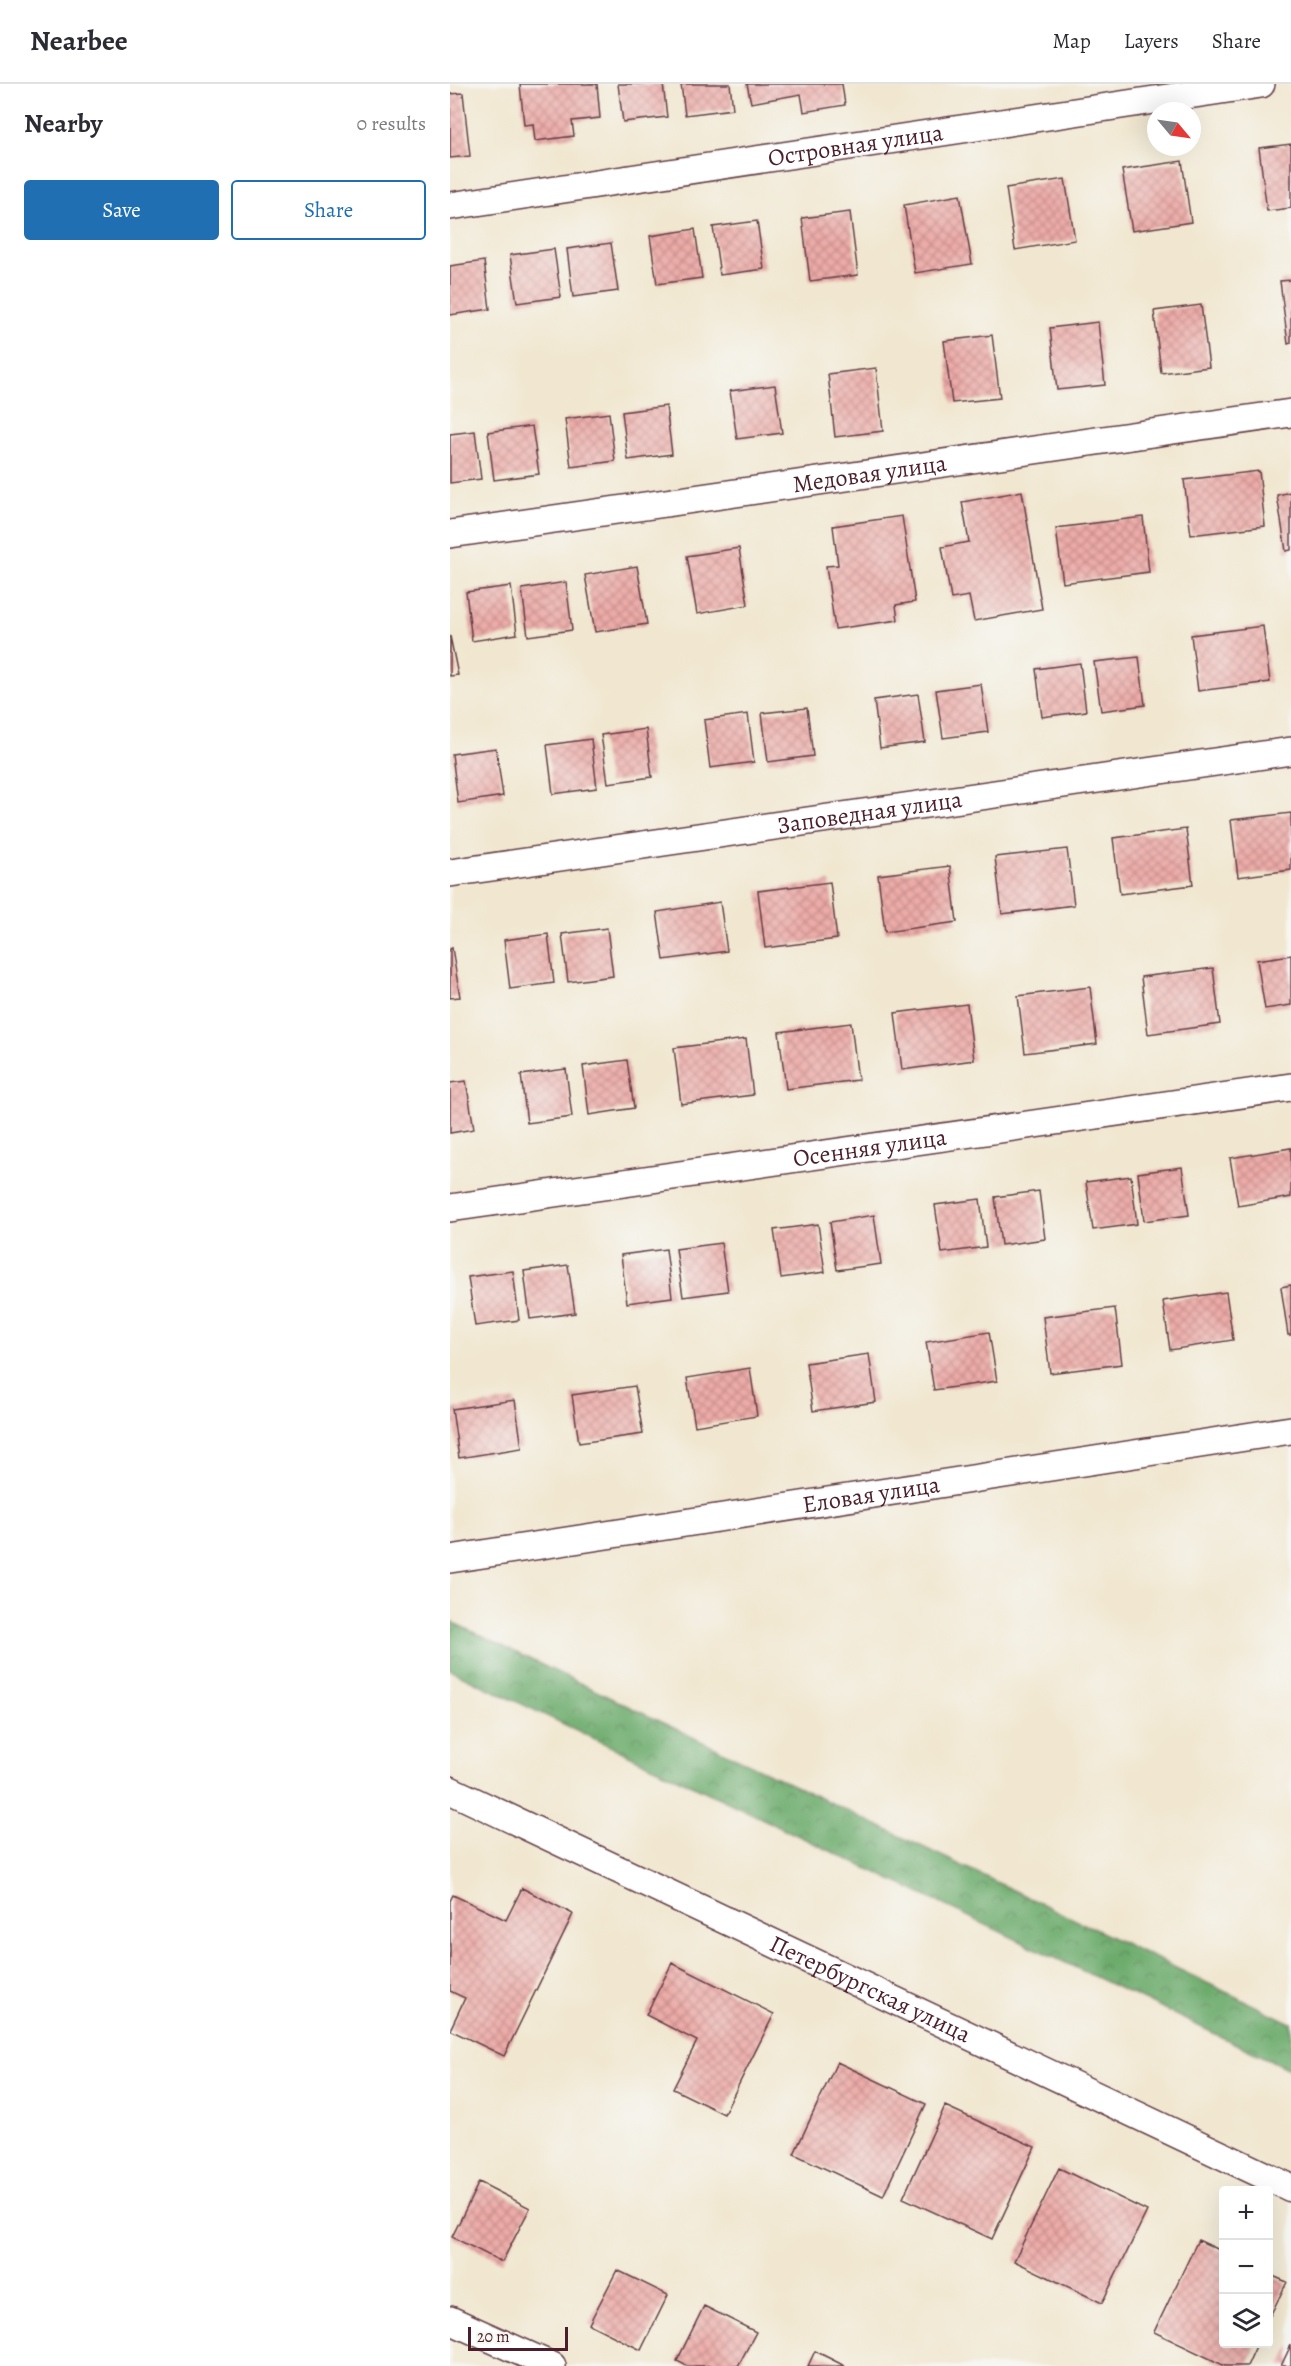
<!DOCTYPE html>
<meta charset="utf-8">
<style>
:root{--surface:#fff;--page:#f2f2f3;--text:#2b2b33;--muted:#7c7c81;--line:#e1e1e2;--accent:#1f6fb2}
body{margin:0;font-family:Alegreya,serif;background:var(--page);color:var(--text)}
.controls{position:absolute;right:18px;bottom:18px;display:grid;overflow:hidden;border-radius:6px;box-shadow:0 6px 24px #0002}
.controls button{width:54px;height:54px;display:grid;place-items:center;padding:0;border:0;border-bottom:2px solid var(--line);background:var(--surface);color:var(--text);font:30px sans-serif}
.compass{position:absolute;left:697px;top:18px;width:54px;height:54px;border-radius:50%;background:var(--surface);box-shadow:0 6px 24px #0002;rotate:119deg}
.scale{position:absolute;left:18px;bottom:15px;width:100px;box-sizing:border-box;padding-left:6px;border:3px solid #4a1f2b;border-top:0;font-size:16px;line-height:21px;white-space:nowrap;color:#4a1f2b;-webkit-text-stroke:4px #f6f6f2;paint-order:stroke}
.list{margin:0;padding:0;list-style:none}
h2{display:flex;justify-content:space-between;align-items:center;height:78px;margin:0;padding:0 24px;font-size:26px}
h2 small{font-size:20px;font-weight:400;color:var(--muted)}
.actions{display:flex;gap:12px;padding:18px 24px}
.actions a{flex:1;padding:14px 0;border:2px solid var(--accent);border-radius:6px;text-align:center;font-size:21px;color:var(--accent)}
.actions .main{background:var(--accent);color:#fff}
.icon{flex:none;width:33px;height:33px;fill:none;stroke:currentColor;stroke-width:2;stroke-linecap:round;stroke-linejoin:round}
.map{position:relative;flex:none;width:841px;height:2282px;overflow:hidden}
header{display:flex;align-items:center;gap:36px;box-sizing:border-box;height:84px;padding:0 30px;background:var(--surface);border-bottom:2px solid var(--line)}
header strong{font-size:28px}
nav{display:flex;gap:33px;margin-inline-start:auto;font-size:21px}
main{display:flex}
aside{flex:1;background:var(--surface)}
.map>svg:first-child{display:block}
.forest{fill:url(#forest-crowns);stroke:#5b654c;stroke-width:1.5}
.building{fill:url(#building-cross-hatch)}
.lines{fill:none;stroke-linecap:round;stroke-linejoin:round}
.street-casing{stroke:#633d44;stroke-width:30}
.street{stroke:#fff;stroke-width:27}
.labels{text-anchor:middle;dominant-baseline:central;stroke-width:5;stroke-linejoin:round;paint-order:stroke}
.street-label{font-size:24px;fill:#4a1f2b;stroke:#f6f6f2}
</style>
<header>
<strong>Nearbee</strong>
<nav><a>Map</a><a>Layers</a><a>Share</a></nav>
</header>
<main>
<aside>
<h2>Nearby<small>0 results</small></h2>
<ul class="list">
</ul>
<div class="actions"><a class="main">Save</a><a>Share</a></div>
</aside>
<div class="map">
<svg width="841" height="2282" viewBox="0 0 841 2282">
<defs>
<pattern id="forest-crowns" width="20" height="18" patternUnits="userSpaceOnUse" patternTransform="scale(1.5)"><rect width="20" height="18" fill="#6cab6c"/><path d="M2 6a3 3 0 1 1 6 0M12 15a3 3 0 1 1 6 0" fill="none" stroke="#5b8b59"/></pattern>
<pattern id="building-cross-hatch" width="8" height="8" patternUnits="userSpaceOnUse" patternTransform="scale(1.5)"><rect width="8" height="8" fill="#edaca8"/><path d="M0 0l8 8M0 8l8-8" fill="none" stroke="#c28b89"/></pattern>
</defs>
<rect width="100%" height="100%" fill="#f6f6f2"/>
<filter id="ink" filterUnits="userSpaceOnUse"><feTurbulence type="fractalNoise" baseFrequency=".0167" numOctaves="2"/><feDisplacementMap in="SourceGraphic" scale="12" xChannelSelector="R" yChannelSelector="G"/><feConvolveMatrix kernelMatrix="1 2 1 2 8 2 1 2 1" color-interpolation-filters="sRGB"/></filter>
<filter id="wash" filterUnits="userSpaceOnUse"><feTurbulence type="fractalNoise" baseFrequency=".008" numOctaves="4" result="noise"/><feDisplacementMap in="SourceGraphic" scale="24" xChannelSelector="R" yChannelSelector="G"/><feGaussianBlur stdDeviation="1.35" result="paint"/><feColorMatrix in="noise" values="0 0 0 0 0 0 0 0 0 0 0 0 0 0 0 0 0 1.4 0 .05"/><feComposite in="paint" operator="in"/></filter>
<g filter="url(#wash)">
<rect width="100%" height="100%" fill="#f1e7d0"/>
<path class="forest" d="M0 1537 841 1939V1986L0 1586Z"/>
<g id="blocks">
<path class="building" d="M70 0H147L150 34 122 37 124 52 85 57 83 40 74 41Z
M168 0H213L217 33 173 38Z
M231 0H280L283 25 235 31Z
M297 0H392L395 21 354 28 351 10 301 19Z
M13 9 20 72 0 74V10Z
M841 60V124L817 127 809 64Z
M732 77 741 138 682 147 672 86Z
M615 95 625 156 565 166 556 104Z
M510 111 522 180 465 189 454 121Z
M400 128 408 191 360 197 352 134Z
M307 137 314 185 270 191 263 143Z
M245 145 252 194 207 200 200 152Z
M161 159 168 207 123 213 117 165Z
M104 165 111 213 67 219 60 171Z
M34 177 40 225 0 231V182Z
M841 196V259L838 260 830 197Z
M751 221 759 283 711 289 704 227Z
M648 238 655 301 607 306 600 244Z
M542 251 550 314 502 319 494 257Z
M426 284 433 347 385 353 378 290Z
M325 301 332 349 287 355 280 307Z
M216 322 222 370 178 376 172 328Z
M159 329 165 377 121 383 115 335Z
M82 342 89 390 44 396 38 348Z
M25 347 31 395 0 399V350Z
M809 387 815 442 741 451 734 396Z
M572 407 592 525 524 537 519 512 501 515 492 463 519 458 512 418Z
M841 408V466L836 467 827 411Z
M452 432 465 518 446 521 448 536 385 545 376 482 388 481 383 442Z
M693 433 699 488 613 499 606 444Z
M289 464 298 521 247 530 237 472Z
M187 482 197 540 145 548 135 491Z
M116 498 122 546 78 552 72 505Z
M61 502 67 550 22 557 16 508Z
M813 542 820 598 748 607 741 551Z
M0 552 8 591 0 592Z
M689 573 695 621 651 627 644 578Z
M630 579 636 627 592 633 586 585Z
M531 600 538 648 493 654 486 606Z
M468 610 475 658 430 664 424 616Z
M357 624 363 672 318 678 312 629Z
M298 630 304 678 260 684 254 636Z
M196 645 202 693 158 699 151 651Z
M141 655 147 704 103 710 97 661Z
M46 664 53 712 8 719 2 670Z
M841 729V786L788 793 781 736Z
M736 745 743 801 670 810 663 754Z
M617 765 624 821 552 830 545 773Z
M500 782 507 838 435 848 428 791Z
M380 798 387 855 315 864 308 807Z
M270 818 277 867 214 876 207 828Z
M157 844 163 892 118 898 112 850Z
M98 850 104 899 60 905 54 856Z
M2 864 10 913 0 914V865Z
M841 871V921L815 925 807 876Z
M763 884 770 940 698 950 691 893Z
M640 903 647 960 575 969 568 912Z
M517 920 524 976 452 986 445 929Z
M401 939 408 996 336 1005 329 948Z
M296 955 303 1011 231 1020 224 964Z
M177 976 184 1024 139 1031 133 982Z
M116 985 122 1033 77 1039 71 991Z
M16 997 24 1045 0 1049V999Z
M841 1064V1113L788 1122 780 1074Z
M732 1083 739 1131 694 1137 688 1089Z
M681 1092 687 1140 643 1146 636 1098Z
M589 1107 595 1155 551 1161 545 1113Z
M530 1115 536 1163 492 1169 485 1121Z
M424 1131 431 1180 387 1186 380 1138Z
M368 1140 375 1188 331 1194 324 1146Z
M271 1159 278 1207 233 1213 226 1165Z
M216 1165 222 1213 177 1219 171 1171Z
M118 1181 125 1229 80 1235 74 1187Z
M63 1187 69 1236 25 1242 18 1193Z
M841 1201V1251H838L831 1203Z
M776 1208 783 1256 720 1266 713 1217Z
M665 1224 672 1280 600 1289 593 1233Z
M539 1248 547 1297 484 1306 476 1258Z
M419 1270 426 1318 363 1327 356 1279Z
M300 1284 307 1332 245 1342 237 1294Z
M185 1302 193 1350 129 1359 122 1311Z
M65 1316 72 1364 9 1374 2 1325Z
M72 1804 123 1830 54 1972 0 1946 15 1914 0 1907V1817L3 1811 56 1836Z
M222 1879 324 1930 274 2030 223 2005 247 1957 196 1931Z
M387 1978 476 2020 433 2112 344 2070Z
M495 2022 585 2063 542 2155 453 2114Z
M609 2084 697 2127 652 2219 564 2177Z
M29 2098 80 2124 52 2178 2 2153Z
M748 2156 774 2168V2260H807L797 2282H775L704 2248Z
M167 2186 218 2211 191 2266 139 2240Z
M818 2190 837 2198 818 2236Z
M254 2222 306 2248 288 2282H237L227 2277Z
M841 2261V2282H831Z
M365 2267 395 2282H358Z"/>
</g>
</g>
<g filter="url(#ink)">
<use href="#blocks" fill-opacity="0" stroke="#633d44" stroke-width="1.5"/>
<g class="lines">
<defs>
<g id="street">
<path id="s1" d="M0 122 811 0"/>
<path id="s2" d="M0 450 841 329"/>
<path id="s3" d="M0 789 841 667"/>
<path id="s4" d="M0 1124 841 1003"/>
<path id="s5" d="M0 1475 841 1346"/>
<path id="s6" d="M0 1706 841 2104"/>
<path d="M0 2236 102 2282"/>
</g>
</defs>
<use href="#street" class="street-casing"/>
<use href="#street" class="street"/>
</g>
</g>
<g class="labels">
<g class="street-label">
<text stroke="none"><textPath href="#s1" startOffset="410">Островная улица</textPath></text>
<text stroke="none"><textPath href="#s2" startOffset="424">Медовая улица</textPath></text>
<text stroke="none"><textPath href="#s3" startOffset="424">Заповедная улица</textPath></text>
<text stroke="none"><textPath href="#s4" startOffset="424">Осенняя улица</textPath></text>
<text stroke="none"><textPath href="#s5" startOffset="426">Еловая улица</textPath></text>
<text stroke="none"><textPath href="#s6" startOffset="465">Петербургская улица</textPath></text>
</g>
</g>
</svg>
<div class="controls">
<button>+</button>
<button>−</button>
<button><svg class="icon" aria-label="layers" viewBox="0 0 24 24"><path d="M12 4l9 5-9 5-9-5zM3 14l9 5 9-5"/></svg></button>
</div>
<svg class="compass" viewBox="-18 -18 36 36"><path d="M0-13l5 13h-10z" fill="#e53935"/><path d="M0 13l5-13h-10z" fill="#7c7c81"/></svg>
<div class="scale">20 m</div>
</div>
</main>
